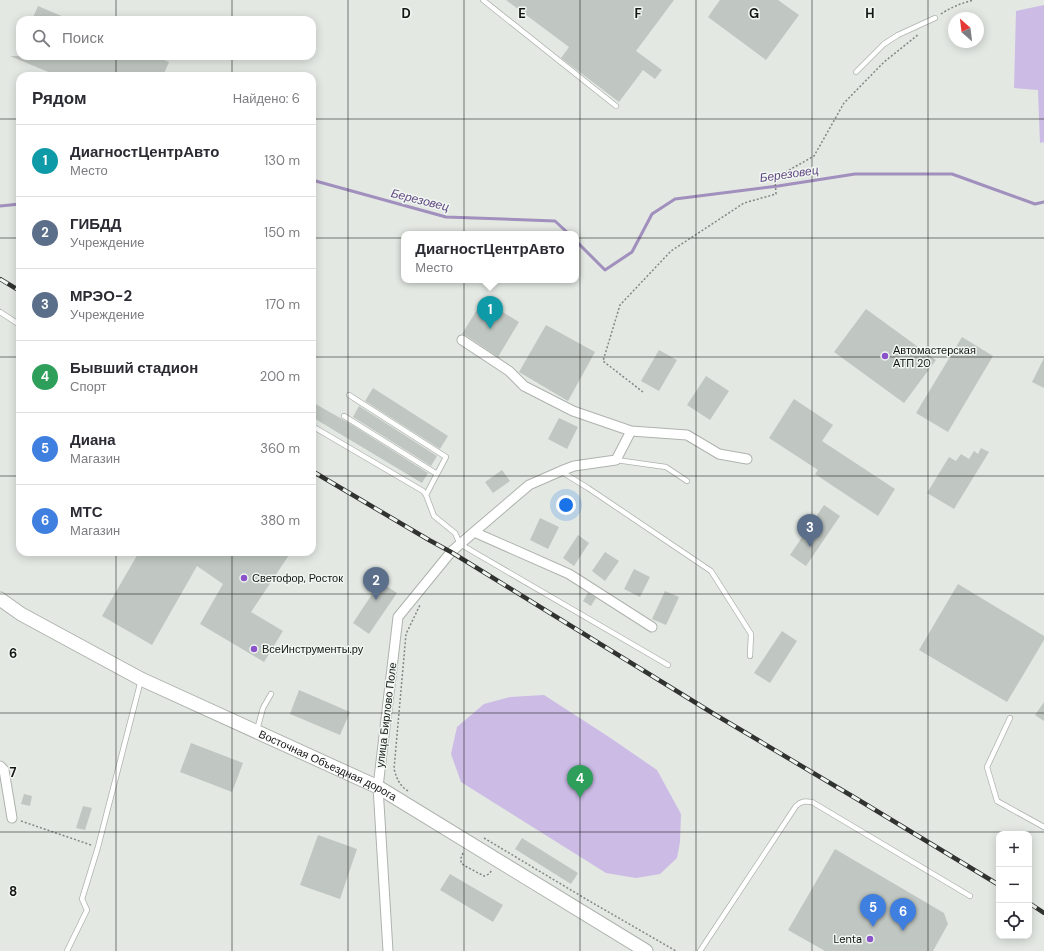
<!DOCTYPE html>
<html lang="ru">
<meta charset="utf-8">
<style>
:root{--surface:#fff;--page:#f7f7f7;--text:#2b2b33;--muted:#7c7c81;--line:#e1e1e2;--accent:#0f766e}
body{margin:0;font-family:"DM Sans",sans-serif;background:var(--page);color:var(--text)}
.controls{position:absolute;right:12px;bottom:12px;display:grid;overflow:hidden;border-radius:8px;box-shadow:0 2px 10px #0003}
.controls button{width:36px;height:36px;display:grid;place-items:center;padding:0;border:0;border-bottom:1px solid var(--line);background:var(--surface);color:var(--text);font:20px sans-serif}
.compass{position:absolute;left:948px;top:12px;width:36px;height:36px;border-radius:50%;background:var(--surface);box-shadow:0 2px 10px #0003;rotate:332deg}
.you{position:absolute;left:566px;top:505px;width:14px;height:14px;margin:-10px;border:3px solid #fff;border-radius:50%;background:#1a73e8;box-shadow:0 0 0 6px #1a73e833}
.badge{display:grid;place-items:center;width:26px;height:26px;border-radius:50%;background:var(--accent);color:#fff;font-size:13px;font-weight:700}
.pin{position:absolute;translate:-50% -33px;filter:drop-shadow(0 1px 2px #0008)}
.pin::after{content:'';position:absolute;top:21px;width:14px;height:12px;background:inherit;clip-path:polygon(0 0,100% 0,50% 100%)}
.popup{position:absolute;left:401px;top:231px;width:178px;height:52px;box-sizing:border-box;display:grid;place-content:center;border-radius:8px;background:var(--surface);filter:drop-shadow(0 1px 3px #0005);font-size:13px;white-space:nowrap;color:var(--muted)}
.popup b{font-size:15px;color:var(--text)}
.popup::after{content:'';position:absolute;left:50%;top:100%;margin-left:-8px;border:8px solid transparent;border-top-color:var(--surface)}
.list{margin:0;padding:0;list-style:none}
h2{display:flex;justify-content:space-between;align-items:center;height:52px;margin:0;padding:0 16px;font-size:17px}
h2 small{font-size:13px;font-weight:400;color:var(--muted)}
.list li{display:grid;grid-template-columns:26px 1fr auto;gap:12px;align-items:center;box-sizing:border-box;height:72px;padding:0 16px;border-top:1px solid var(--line)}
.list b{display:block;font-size:15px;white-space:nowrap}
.list p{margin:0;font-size:13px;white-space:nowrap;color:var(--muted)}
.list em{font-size:13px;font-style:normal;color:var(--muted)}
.icon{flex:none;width:22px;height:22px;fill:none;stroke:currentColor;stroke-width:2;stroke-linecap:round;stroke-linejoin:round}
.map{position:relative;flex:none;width:1044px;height:951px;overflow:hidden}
.search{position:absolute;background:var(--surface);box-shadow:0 2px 10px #0003;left:16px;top:16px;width:300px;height:44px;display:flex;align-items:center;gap:10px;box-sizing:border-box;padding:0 14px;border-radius:12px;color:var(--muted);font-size:15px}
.panel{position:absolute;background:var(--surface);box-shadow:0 2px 10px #0003;left:16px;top:72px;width:300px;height:484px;border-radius:12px}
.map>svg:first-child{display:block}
.green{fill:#cbbbe5}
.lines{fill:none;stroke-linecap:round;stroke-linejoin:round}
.stream{stroke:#a18fbd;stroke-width:3}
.building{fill:#c0c6c1}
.service-casing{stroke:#aeb3ae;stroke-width:6}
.minor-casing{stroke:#aeb3ae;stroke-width:11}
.secondary-casing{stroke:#aeb3ae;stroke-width:15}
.path{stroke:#838783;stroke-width:1.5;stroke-dasharray:2 2;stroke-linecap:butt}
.service{stroke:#fff;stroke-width:4.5}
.minor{stroke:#fff;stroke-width:9}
.secondary{stroke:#fff;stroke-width:13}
.rail-casing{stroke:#313331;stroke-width:4.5}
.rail{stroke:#f0f6f0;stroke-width:3;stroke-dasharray:9;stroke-linecap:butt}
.grid{fill:none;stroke:#151715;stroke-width:1;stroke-opacity:0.55}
.poi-dot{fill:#8b53ca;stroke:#f0f6f0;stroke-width:1.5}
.labels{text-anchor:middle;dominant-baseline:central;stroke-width:3;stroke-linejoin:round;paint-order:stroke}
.poi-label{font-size:11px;fill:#151715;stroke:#f0f6f0;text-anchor:start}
.street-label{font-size:11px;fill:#151715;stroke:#f0f6f0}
.water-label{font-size:12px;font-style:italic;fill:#634985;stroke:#f0f6f0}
.grid-label{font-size:13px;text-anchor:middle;font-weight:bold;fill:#151715;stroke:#f0f6f0;stroke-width:3;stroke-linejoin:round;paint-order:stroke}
</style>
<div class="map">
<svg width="1044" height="951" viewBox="0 0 1044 951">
<rect width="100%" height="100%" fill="#e3e8e3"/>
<path class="green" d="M1044 5V142L1040 143 1038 90 1014 88 1016 11Z
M544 695 609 737 657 770 681 814 680 842 677 858 660 874 636 878 606 873 461 782 451 754 457 727 484 704 510 697Z"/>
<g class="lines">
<path class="stream" d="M312 180 446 217 555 221 569 234
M0 206 20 204
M576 241 605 270 632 252 652 214 675 199 778 186 855 174H952L1035 204 1044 202"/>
</g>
<path class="building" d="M506 0H674L636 51 662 70 655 79 643 70 619 102 561 58 569 47Z
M720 0H778L799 15 766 60 708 17Z
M38 6 71 20H32Z
M10 56H156L169 62 163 76H58Z
M483 300 519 322 498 357 465 335 462 334Z
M866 309 936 360 904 403 834 352Z
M546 325 595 352 568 401 519 372Z
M962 337 993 356 948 432 916 413Z
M659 350 677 360 659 391 641 381Z
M1044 358V388L1032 382Z
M706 376 729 391 710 420 687 405Z
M373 388 448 436 440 449 365 401Z
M794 399 833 425 822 441 895 489 878 516 815 474 818 470 769 438Z
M312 402 349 423 428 473 422 483 312 417Z
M359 406 437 456 431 466 353 417Z
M559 418 578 427 567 449 548 439Z
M981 448 989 452 954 509 927 493 949 457 956 461 961 454 969 459 974 451 978 454Z
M502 470 510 481 493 493 485 482Z
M824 505 840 516 806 566 790 555Z
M540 518 559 527 548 549 530 540Z
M578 535 589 543 574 566 563 558Z
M139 552H291L251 612 283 631 264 662 200 624 223 584 197 566 152 645 102 616Z
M605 552 619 561 605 581 592 571Z
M634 569 650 577 640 597 624 589Z
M380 582 397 593 369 634 353 623Z
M958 584 1044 636V640L1007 702 919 650Z
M665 591 679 597 666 625 652 619Z
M588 593 596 598 591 606 583 601Z
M782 631 797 641 770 683 754 673Z
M299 690 350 712 340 735 290 714Z
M1044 702V721L1035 715Z
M191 743 243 763 232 792 180 772Z
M24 794 32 796 30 806 21 804Z
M83 806 92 808 85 830 76 828Z
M318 835 357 849 340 899 300 885Z
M522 838 578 873 571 884 515 849Z
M835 849 944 913 948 924 933 951H825L788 930Z
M450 874 503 905 493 922 440 890Z"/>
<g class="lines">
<defs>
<path id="service" d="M483 0 616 106
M856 72 884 44 898 35 935 18
M0 312 20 325
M349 395 446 457 437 474
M344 416 437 474 426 495
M312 426 423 491 426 495 434 516 455 533 460 544 668 665
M616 460 666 467 687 481
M562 472 588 488 711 571 751 634 750 656
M1010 718 987 767 997 801 1044 827
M257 730 263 708 271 694
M67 951 87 910 82 899 98 847 141 680
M700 951 796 806C801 801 805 801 812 802L970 896"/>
<path id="minor" d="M462 340 509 371 524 386 573 411 631 431
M474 532 569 574 652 627
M0 766 4 770 12 818
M388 951 378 787 398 617 451 552 474 532 529 485 561 471 574 466 616 460 631 431 687 435 719 454 747 459"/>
<g id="secondary">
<path id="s1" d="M0 599 21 614 141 679 378 787 646 951"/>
</g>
</defs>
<use href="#service" class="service-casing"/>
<use href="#minor" class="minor-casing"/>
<use href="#secondary" class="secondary-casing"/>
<path class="path" d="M941 14C951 7 962 3 974 0
M643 392 603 361 620 305 671 251 744 203 776 194 775 178 814 156 844 103 884 62 919 34
M408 791C399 785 397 779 394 769L406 634 420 605
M21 821 91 845
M484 838 586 899 676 951
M463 853 461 858V863L465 866 484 876 489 874 492 870"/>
<use href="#service" class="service"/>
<use href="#minor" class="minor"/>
<use href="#secondary" class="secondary"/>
<defs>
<path id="rail" d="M0 279 20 291
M312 471 429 540 451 552 714 714 857 799 999 885
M1029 903 1044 913"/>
</defs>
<use href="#rail" class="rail-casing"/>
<use href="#rail" class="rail"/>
</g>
<path class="grid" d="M116 0V20M232 0V20M348 0V951M464 0V951M580 0V951M696 0V951M812 0V951M928 0V951M116 56V76M232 56V76M0 119H20M312 119H1044M0 238H20M312 238H1044M0 357H20M312 357H1044M0 476H20M312 476H1044M116 552V951M232 552V951M0 594H1044M0 713H1044M0 832H1044"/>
<g class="poi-dot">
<circle cx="885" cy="356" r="4"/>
<circle cx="244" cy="578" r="4"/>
<circle cx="254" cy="649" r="4"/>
<circle cx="870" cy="939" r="4"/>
</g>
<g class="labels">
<g class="poi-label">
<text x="893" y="350">Автомастерская<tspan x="893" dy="13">АТП 20</tspan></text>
<text x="252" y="578">Светофор, Росток</text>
<text x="262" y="649">ВсеИнструменты.ру</text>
<text x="862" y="939" text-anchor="end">Lenta</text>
</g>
<g class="street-label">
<text transform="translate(386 715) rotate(-83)">улица Бирлово Поле</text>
<text stroke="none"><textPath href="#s1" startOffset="368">Восточная Объездная дорога</textPath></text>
</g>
<g class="water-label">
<text transform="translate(789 174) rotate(-8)">Березовец</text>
<text transform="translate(420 200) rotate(14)">Березовец</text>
</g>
</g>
<g class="grid-label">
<text x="406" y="18">D</text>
<text x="522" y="18">E</text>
<text x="638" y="18">F</text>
<text x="754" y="18">G</text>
<text x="870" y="18">H</text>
<text x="13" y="658">6</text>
<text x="13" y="777">7</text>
<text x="13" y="896">8</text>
</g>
</svg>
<div class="controls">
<button>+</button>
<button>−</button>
<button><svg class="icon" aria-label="locate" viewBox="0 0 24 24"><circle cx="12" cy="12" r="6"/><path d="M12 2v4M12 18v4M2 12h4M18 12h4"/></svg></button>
</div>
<svg class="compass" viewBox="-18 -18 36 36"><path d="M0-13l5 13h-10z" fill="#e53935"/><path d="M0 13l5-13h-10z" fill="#7c7c81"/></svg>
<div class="you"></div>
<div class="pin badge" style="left:490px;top:329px;background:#0f9aa8">1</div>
<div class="popup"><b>ДиагностЦентрАвто</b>Место</div>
<div class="pin badge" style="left:376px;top:600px;background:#5c6f8a">2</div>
<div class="pin badge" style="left:810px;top:547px;background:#5c6f8a">3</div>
<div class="pin badge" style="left:580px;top:798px;background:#2e9e5b">4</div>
<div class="pin badge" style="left:873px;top:927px;background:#3f7fe0">5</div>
<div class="pin badge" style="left:903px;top:931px;background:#3f7fe0">6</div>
<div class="search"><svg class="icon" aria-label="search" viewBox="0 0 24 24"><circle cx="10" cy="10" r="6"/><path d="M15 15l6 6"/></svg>Поиск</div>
<section class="panel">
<h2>Рядом<small>Найдено: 6</small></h2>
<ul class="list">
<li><span class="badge" style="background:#0f9aa8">1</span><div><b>ДиагностЦентрАвто</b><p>Место</p></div><em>130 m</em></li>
<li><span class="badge" style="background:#5c6f8a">2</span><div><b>ГИБДД</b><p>Учреждение</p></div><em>150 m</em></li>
<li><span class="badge" style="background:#5c6f8a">3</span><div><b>МРЭО-2</b><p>Учреждение</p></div><em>170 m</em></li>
<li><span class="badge" style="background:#2e9e5b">4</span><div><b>Бывший стадион</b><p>Спорт</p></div><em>200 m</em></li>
<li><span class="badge" style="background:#3f7fe0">5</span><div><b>Диана</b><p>Магазин</p></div><em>360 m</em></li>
<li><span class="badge" style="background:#3f7fe0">6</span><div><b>МТС</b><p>Магазин</p></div><em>380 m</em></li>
</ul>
</section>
</div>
